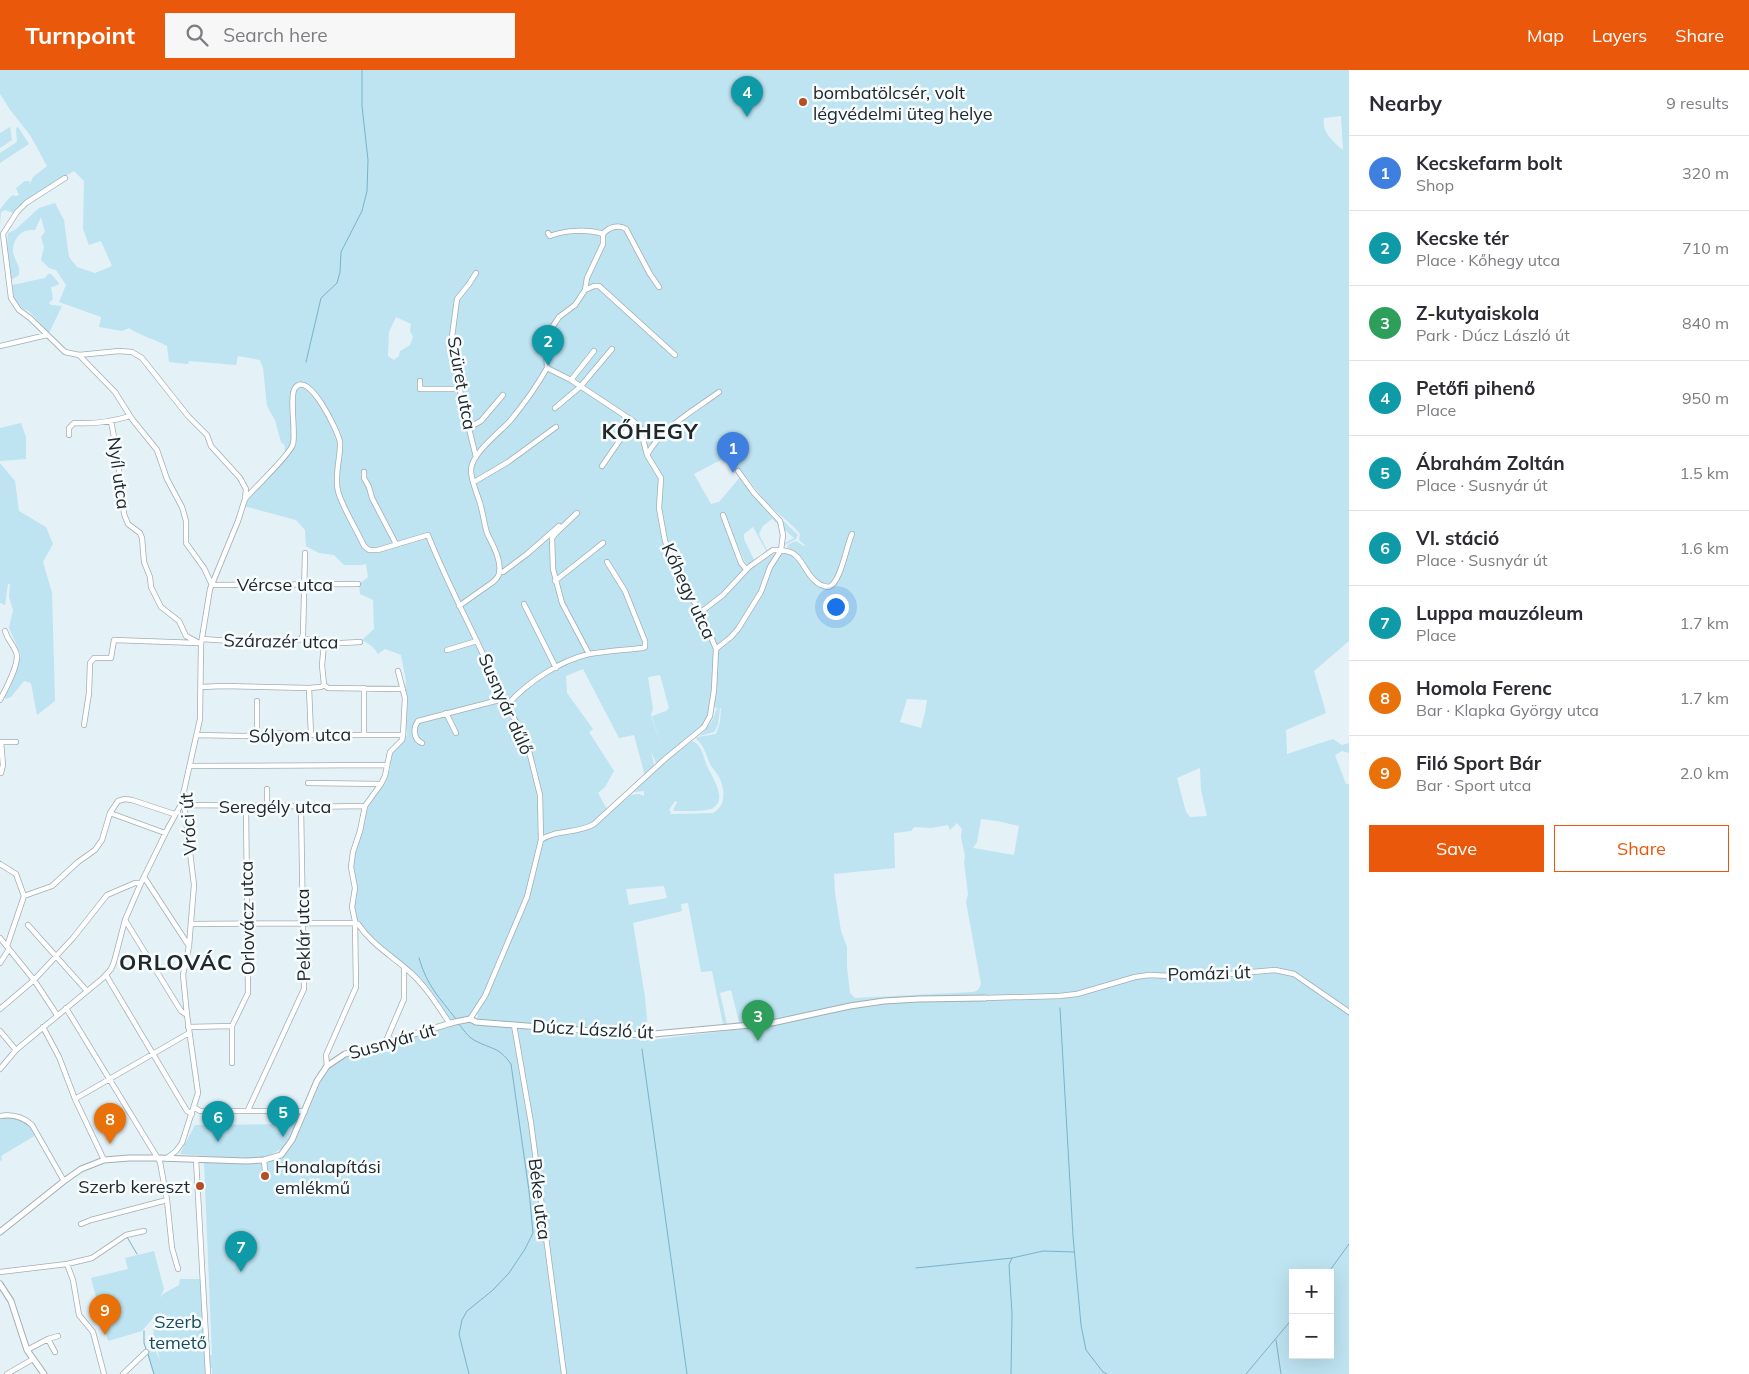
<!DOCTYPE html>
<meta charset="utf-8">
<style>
:root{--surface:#fff;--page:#f7f7f7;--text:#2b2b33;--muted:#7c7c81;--line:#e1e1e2;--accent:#ea580c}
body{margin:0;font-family:Mulish,sans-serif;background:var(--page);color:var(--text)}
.controls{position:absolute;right:15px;bottom:15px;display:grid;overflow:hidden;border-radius:0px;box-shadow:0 5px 20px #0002}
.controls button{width:45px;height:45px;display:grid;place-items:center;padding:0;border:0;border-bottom:1px solid var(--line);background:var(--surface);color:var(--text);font:25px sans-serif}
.you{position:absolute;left:835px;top:536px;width:18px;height:18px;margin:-12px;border:4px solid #fff;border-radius:50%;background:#1a73e8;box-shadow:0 0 0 8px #1a73e833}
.badge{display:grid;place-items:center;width:32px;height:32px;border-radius:50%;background:var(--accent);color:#fff;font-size:16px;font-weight:700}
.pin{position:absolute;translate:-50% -41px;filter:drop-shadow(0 1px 2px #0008)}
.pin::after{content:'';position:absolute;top:26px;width:18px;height:15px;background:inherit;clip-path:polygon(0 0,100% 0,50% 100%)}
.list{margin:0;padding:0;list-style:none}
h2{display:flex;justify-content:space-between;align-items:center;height:65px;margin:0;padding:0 20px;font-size:21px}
h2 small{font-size:16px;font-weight:400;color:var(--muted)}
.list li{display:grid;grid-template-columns:32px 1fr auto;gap:15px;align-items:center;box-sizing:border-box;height:75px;padding:0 20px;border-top:1px solid var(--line)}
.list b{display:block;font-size:19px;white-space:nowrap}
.list p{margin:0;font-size:16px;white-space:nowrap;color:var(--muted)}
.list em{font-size:16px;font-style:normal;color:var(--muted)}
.actions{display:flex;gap:10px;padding:15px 20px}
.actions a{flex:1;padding:11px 0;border:1px solid var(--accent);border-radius:0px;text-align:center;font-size:18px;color:var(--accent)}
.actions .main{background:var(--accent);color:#fff}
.icon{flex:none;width:28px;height:28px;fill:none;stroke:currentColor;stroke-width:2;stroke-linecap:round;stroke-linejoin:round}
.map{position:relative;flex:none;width:1349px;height:1304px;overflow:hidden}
header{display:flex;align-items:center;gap:30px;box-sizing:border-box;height:70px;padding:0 25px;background:var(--accent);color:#fff}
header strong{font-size:24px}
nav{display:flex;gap:28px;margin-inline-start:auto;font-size:18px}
.search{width:350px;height:45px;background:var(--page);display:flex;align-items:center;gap:12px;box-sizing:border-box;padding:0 18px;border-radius:0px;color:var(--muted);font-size:19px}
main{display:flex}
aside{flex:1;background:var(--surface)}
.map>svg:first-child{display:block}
.green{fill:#bee3f1;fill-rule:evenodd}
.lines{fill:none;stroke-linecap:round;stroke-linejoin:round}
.stream{stroke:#79b3c7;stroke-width:1}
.minor-casing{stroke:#a2aeb3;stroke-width:6}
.tertiary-casing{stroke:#a2aeb3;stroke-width:7}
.minor{stroke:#fff;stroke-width:4.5}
.tertiary{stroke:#fff;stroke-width:5}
.poi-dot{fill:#b44e23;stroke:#f7fdfe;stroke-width:2}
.labels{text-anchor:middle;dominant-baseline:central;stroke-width:5;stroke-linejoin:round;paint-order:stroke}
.poi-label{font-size:18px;fill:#222729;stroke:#f7fdfe;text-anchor:start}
.street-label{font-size:18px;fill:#222729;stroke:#f7fdfe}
.park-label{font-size:18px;fill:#194b5a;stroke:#f7fdfe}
.district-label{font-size:22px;font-weight:bold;letter-spacing:1px;fill:#222729;stroke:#f7fdfe}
</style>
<header>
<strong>Turnpoint</strong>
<div class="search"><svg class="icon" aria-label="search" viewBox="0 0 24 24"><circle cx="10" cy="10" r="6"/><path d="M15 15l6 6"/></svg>Search here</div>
<nav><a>Map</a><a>Layers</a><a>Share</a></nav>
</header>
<main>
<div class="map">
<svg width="1349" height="1304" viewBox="0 0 1349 1304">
<rect width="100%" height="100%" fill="#e4f1f6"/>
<path class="green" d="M0 0H1349V571L1314 601 1326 643 1286 660 1287 684 1333 669 1342 675 1349 673V683L1342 681 1335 685 1346 714H1349V1304H212V1298L210 1297V1285H212L204 1092 264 1094 282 1087 294 1074 325 1002 342 987 451 956 469 953 600 967 652 970 773 955V950L761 952 760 946V952L728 955 723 954 712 901 701 902 688 833 681 834 682 841 633 853 645 927 648 960 642 962 480 950 477 948 478 944 468 951 451 955 413 905 385 884 358 854 352 837 355 818 351 797 367 738 372 727 384 713 390 700 392 684 407 666 406 651 408 629 405 619 406 611 401 585 385 579 378 584 373 577 362 570 374 559 373 530 360 524 359 514 368 507 366 494 361 495H344L334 485 319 483 306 476 305 460 296 450 244 436 245 429 284 386 285 376 281 372 275 350 267 336 263 298 260 290 238 286 236 295 189 291 188 294 169 292 167 276C154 269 141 266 129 258L122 261 99 257 101 247 59 232 66 215 56 200 49 198 41 190 44 177 41 167 45 162 41 147 35 160C32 160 26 160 23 162 15 166 11 178 14 186 17 195 20 194 19 205L11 210 7 174 8 163 15 160 39 138 55 133 64 150 69 187 77 197 95 203 112 196 101 171 89 175 83 159 84 111 74 101 35 124 13 143 5 140 1 142 0 154V139C5 134 7 129 13 125L16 126 19 125 16 118 25 111H30L29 116 33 107 47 96 30 65 11 41 0 24ZM1341 46 1343 80C1333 72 1321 62 1324 48ZM396 247 411 254 410 261 413 267 410 275 400 281 399 286 394 290 388 286 389 262ZM728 386 737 402 740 400C750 410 758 423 768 434 778 444 791 453 800 464L799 470 805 475 804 476 796 471 789 474 787 477 795 482 783 478 751 498 746 502 723 442 745 492 749 496 755 492 744 469V464L753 457 768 484 796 469 798 465 770 438 741 406 719 432 711 434 694 404ZM772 449 794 468 768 482 759 464 763 456ZM583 599 619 668 634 665 645 706 654 695 651 681 656 693H658L700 660 713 637 717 638C713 651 709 657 699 666L714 662 718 655 720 638H721L720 652 716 664 697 667 696 669C705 676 706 686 711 696 714 700 718 704 720 709 725 721 726 736 713 743L674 744H670L671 742 669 740 675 731 677 732 673 740 675 741C683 741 707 742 713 738 728 729 712 707 707 696 703 687 702 674 692 671L663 693 633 722 644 721V726L639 724 630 725 591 759H583L594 754 608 741 598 723 605 717 614 701 589 662 593 659 567 623 566 606ZM660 605 669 638 666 641 652 646 662 679 651 645 653 639 648 607ZM907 629 927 630 925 643 921 658 900 652ZM1200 698 1201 720 1207 746 1190 747 1186 742 1177 708ZM981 749 997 751 1019 756 1014 785 973 778 977 772ZM957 753 962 759 961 767 965 786 964 792 968 824 966 832 981 914C979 919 978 921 973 922L855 928 850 923 847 897V877L841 861 835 823 834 804 895 798 894 763 911 761 914 757 931 758 948 755 950 760ZM664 816 667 828 629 835 626 819ZM731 920 739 952 727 954 720 923ZM1293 1203H1330V1285H1293Z
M10 57 12 70 0 78V63Z
M18 57 29 74 0 93V83L17 72 16 58Z
M48 204H51L59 213 58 215 51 217 53 229 49 233 51 235 62 236 49 263 29 241 23 239 15 232 12 224V215L45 208Z
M21 353 26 367V389L0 391V358Z
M0 393 15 411 19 441 46 457 53 474 43 492 52 523 55 631 37 645 31 613 24 611 11 627 6 629 4 627 14 606 21 585 9 558 13 540 9 527 10 514H8L5 535 0 533Z
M11 1046 27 1053 36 1065 1 1086 2 1090 0 1091V1049Z
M295 1054 289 1070 283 1078 266 1087 248 1089 180 1084 195 1055Z
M154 1181 164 1219 160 1228 163 1224 179 1215 180 1209H201L205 1287 204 1288 206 1304H153L147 1284 151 1278 155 1279 160 1291 157 1278 154 1275 153 1248 142 1261 108 1271 91 1208 128 1199 125 1188Z"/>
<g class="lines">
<path class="stream" d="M306 292 321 228 337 213 340 202 341 182 362 141 367 121 368 90 362 36V0
M419 888C427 916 439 927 456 949
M1060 938 1073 1166 1081 1255 1086 1280 1103 1302 1107 1304
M458 953C463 959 468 967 474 970 492 980 498 976 511 994L529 1121 533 1163 525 1179 509 1203 493 1220 467 1241 462 1250 459 1264 469 1304
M642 979 687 1304
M127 1167 137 1184
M916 1198 1012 1188 1043 1181 1074 1182
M1328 1203 1349 1174
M144 1261V1273L146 1279
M1276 1270 1281 1304
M148 1284 154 1304
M1011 1304 1012 1244 1009 1195 1012 1188
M1246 1304 1293 1248"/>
<defs>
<path id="minor" d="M65 108 26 133 17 142 3 164 11 228 19 240 30 248 65 282 79 285 119 281 132 282 142 288 188 346 207 365 211 376 240 408 246 419 245 429 238 451 210 519 201 574 200 649 183 725 194 815 189 876 183 905 187 945 198 1023 182 1073 176 1081 167 1088
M603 164C609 157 618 154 626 159L650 204 659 217
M585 220 594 216H599L675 285
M0 276 47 265
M79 285 115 322 132 349 157 380 167 409 182 437 186 451V473L204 498 212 515 358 514
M547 298 546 273 549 262 559 247 575 235 585 220 587 208 603 174V164C588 159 565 160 550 166L548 163
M571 310 594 281
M420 311V319H459
M555 338 580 317 612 279
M111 351 117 383 124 444 128 454 140 463 142 468 144 492 150 507 151 517 161 537 179 551 186 566 201 574
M468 358 481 351 503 325
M69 365V358L74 353C93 354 111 352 130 346
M647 385C660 359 696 339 719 322
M476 387 461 326 458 307V288L452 273V267L457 229 469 214 476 203
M602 396 633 351
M364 402V408L369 417 372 428 396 474
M474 412 508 392 556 357
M246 428C254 418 290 385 293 374 296 361 289 326 295 318 308 299 338 361 340 372 341 386 334 406 338 421 342 437 357 460 364 476L369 480H378L428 465C450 521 480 573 503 629L507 635 526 671 530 685 540 725 541 770 527 827 485 926 470 949
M577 443 556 463 552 468 553 499 562 533 589 584
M723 445 741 493 746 499
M500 502H503L527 484 559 456
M555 511 603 473
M524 534 556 598
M459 536 493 512C496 509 499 507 499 503 502 490 492 474 487 463 484 453 483 443 480 433 477 423 471 411 471 400 471 384 500 362 510 351 524 334 537 316 547 298
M701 542 723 525 749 497 773 480H781L783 465 780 451 754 423 738 401
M202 569 231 571 318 569 324 574 360 572
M301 569 303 565 305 483
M716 579 731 567 738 559 761 522 770 497 781 480C785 481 790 481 794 484 805 491 809 516 829 517 841 512 846 477 852 464
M447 580 477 571
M324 615 328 618 402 619
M324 615 322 595 324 574
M201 617 223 616 309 618 321 617 324 615
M309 618 311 665
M0 630C5 620 21 592 16 582 13 574 8 571 5 561
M507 635C528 612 559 591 589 584 607 581 625 580 643 578L645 577V571L625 521 607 492
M446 643 456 663
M84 655 89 623 90 593 94 588H111L114 570 197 573
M364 664V618
M197 665 244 666 285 663 311 665H403
M257 665V631
M0 672H16
M422 673C413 669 413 658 418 651L503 629
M190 696 387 695
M1 703 3 695 1 672
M308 713 381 714
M267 719V736
M184 735 267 736 278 735 301 737 365 736
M110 743 165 763
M541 770C556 759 578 764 594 754L665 689 704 657 710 646 714 620 716 579 701 542 688 523 665 471 659 438 661 408 647 385 640 357 633 351 571 310 547 298
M0 794 16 804 24 826
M144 807 189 876
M24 826 52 816 78 792 95 780 102 770 110 743 118 731 125 729 132 730 174 744 178 742
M125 850 181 941 187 945
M355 853 358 854C373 876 393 886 412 904 427 918 438 936 450 954
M191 854 355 853
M28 855 87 921
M0 868 34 910 57 945
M7 876 24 826
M0 893 9 879
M106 905 187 1041 192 1044
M985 928 1059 926 1077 924 1135 907 1149 905 1195 907 1275 900 1294 904 1349 942
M66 938 160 1092 167 1130 172 1178 178 1199
M0 939 34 910 73 868 107 825 135 813H141
M514 955 531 1053 564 1304
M232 956V993
M43 957 59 987 75 1029 104 1090
M188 957 232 956 248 923 246 736
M0 961 16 980
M386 971 404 929V898
M327 996 326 985 356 917 355 851 352 837 355 818 351 797 353 782 360 761 365 736 381 714 385 706 390 682 402 670 403 665 405 628 398 601
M0 999 16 980 103 908 111 899 114 892 125 850 141 813 168 758 183 731
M75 1029 189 963
M195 1038 200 1041H305
M248 1040 304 919 301 737
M0 1046C12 1044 22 1046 32 1055L64 1111
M196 1089 208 1304
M264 1090 265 1101
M81 1154 91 1150 167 1130
M67 1194 73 1210 79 1245 93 1262 104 1304
M0 1202 67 1194 92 1188 126 1165 144 1161
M48 1269 58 1266
M27 1280 48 1269 55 1282
M7 1304 33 1289
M123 1304 146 1282"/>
<path id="tertiary" d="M0 1162 64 1111 81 1099 104 1090 129 1088H158L246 1091 264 1090 281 1085 292 1070 317 1011 327 996 345 984 455 952 470 949 476 952 488 953 643 965 772 953 850 936 884 931 919 929 985 928
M0 1214 11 1231 27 1280 44 1304"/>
</defs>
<use href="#minor" class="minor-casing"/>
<use href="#tertiary" class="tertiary-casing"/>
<use href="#minor" class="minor"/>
<use href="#tertiary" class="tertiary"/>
</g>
<g class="poi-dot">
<circle cx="803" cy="32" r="5"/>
<circle cx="265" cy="1106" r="5"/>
<circle cx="200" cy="1116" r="5"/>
</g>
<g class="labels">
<g class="poi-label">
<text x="813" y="22">bombatölcsér, volt<tspan x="813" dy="21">légvédelmi üteg helye</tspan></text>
<text x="275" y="1096">Honalapítási<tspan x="275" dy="21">emlékmű</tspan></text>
<text x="190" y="1116" text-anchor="end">Szerb kereszt</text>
</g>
<g class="street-label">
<text transform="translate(462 313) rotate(80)">Szüret utca</text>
<text transform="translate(119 403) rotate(82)">Nyíl utca</text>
<text x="285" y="514">Vércse utca</text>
<text transform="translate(689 521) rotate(65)">Kőhegy utca</text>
<text transform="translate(281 571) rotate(1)">Szárazér utca</text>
<text transform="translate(506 634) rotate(66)">Susnyár dűlő</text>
<text transform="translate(300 665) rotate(-1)">Sólyom utca</text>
<text x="275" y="736">Seregély utca</text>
<text transform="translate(188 754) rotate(-94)">Vróci út</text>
<text transform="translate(247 848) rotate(-91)">Orlovácz utca</text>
<text transform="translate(303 865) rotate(-91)">Peklár utca</text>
<text transform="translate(1209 903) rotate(-2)">Pomázi út</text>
<text transform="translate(593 959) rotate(3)">Dúcz László út</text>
<text transform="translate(392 971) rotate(-16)">Susnyár út</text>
<text transform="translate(540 1129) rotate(83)">Béke utca</text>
</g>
<g class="park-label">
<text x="178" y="1251">Szerb<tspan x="178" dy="21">temető</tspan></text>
</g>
<g class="district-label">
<text x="650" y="361">KŐHEGY</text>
<text x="176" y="892">ORLOVÁC</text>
</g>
</g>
</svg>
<div class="controls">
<button>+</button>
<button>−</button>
</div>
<div class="you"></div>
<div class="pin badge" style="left:733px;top:403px;background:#3f7fe0">1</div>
<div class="pin badge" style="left:548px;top:296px;background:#0f9aa8">2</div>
<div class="pin badge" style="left:758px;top:971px;background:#2e9e5b">3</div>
<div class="pin badge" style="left:747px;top:47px;background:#0f9aa8">4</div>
<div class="pin badge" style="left:283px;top:1067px;background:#0f9aa8">5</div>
<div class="pin badge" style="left:218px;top:1072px;background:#0f9aa8">6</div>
<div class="pin badge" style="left:241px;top:1202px;background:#0f9aa8">7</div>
<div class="pin badge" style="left:110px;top:1074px;background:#e8710a">8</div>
<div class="pin badge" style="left:105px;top:1265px;background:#e8710a">9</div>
</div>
<aside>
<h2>Nearby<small>9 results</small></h2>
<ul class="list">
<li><span class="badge" style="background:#3f7fe0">1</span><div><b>Kecskefarm bolt</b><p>Shop</p></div><em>320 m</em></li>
<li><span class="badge" style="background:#0f9aa8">2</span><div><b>Kecske tér</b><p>Place · Kőhegy utca</p></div><em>710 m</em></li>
<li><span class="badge" style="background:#2e9e5b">3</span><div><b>Z-kutyaiskola</b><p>Park · Dúcz László út</p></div><em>840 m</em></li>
<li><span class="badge" style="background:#0f9aa8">4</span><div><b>Petőfi pihenő</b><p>Place</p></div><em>950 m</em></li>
<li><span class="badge" style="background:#0f9aa8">5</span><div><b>Ábrahám Zoltán</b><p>Place · Susnyár út</p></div><em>1.5 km</em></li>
<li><span class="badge" style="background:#0f9aa8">6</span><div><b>VI. stáció</b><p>Place · Susnyár út</p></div><em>1.6 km</em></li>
<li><span class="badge" style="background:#0f9aa8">7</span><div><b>Luppa mauzóleum</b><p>Place</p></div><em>1.7 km</em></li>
<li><span class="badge" style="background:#e8710a">8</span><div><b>Homola Ferenc</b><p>Bar · Klapka György utca</p></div><em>1.7 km</em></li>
<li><span class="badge" style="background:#e8710a">9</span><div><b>Filó Sport Bár</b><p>Bar · Sport utca</p></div><em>2.0 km</em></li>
</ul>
<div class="actions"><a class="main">Save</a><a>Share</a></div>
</aside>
</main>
